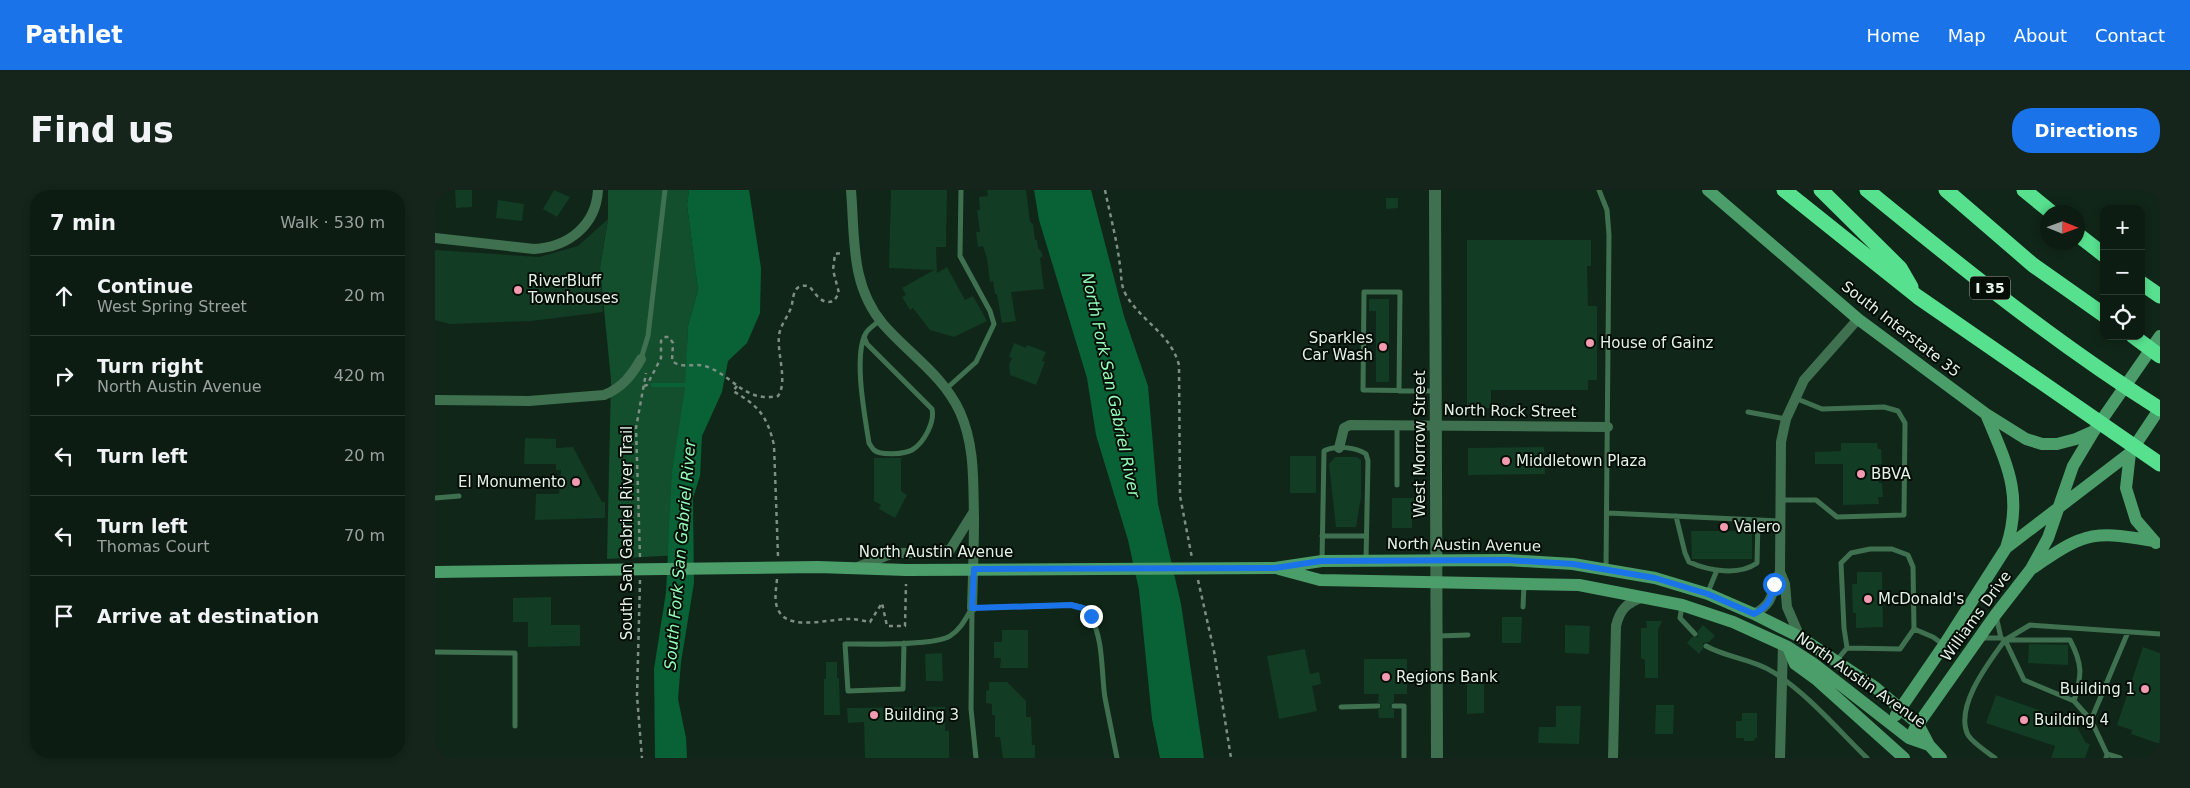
<!DOCTYPE html>
<meta charset="utf-8">
<style>
:root{--surface:#0c1c12;--page:#15251b;--text:#f1f3f6;--muted:#9aa19f;--line:#2c3a32;--accent:#1a73e8}
body{margin:0;font-family:"DejaVu Sans",sans-serif;background:var(--page);color:var(--text)}
.controls{position:absolute;right:15px;top:15px;display:grid;overflow:hidden;border-radius:10px;box-shadow:0 2px 8px #0003}
.controls button{width:45px;height:45px;display:grid;place-items:center;padding:0;border:0;border-bottom:1px solid var(--line);background:var(--surface);color:var(--text);font:25px sans-serif}
.compass{position:absolute;left:1605px;top:15px;width:45px;height:45px;border-radius:50%;background:var(--surface);box-shadow:0 2px 8px #0003;rotate:91deg}
.stop{position:absolute;width:15px;height:15px;margin:-11px;border:4px solid #1a73e8;border-radius:50%;background:#fff}
.stop.end{background:#1a73e8;border-color:#fff;box-shadow:0 1px 5px #0008}
.list{margin:0;padding:0;list-style:none}
h2{display:flex;justify-content:space-between;align-items:center;height:65px;margin:0;padding:0 20px;font-size:21px}
h2 small{font-size:16px;font-weight:400;color:var(--muted)}
.list li{display:grid;grid-template-columns:32px 1fr auto;gap:15px;align-items:center;box-sizing:border-box;height:80px;padding:0 20px;border-top:1px solid var(--line)}
.list b{display:block;font-size:19px;white-space:nowrap}
.list p{margin:0;font-size:16px;white-space:nowrap;color:var(--muted)}
.list em{font-size:16px;font-style:normal;color:var(--muted)}
.icon{flex:none;width:28px;height:28px;fill:none;stroke:currentColor;stroke-width:2;stroke-linecap:round;stroke-linejoin:round}
.map{position:relative;flex:none;width:1725px;height:568px;overflow:hidden;border-radius:20px}
header{display:flex;align-items:center;gap:30px;box-sizing:border-box;height:70px;padding:0 25px;background:var(--accent);color:#fff}
header strong{font-size:24px}
nav{display:flex;gap:28px;margin-inline-start:auto;font-size:18px}
.intro{display:flex;align-items:center;justify-content:space-between;box-sizing:border-box;height:120px;padding:0 30px}
h1{margin:0;font-size:35px}
.button{padding:12px 22px;border-radius:20px;background:var(--accent);color:#fff;font-size:18px;font-weight:700}
main{display:flex;gap:30px;padding:0 30px}
aside{flex:1;background:var(--surface);border-radius:20px;box-shadow:0 2px 8px #0003}
.map>svg:first-child{display:block}
.green{fill:#134e2d}
.water{fill:#086235}
.lines{fill:none;stroke-linecap:round;stroke-linejoin:round}
.stream{stroke:#086235;stroke-width:4}
.building{fill:#123c23}
.path{stroke:#7d8f83;stroke-width:2.5;stroke-dasharray:4 4;stroke-linecap:butt}
.service{stroke:#3f7150;stroke-width:5}
.minor{stroke:#3f7150;stroke-width:10}
.tertiary{stroke:#3f7150;stroke-width:12}
.secondary{stroke:#4b9e6a;stroke-width:12}
.motorway{stroke:#57e18f;stroke-width:15}
.route{stroke:#1a73e8;stroke-width:6}
.poi-dot{fill:#f29aaf;stroke:#050d07;stroke-width:2}
.labels{text-anchor:middle;dominant-baseline:central;stroke-width:4;stroke-linejoin:round;paint-order:stroke}
.shield{fill:#050d07;stroke:#a1ada4;stroke-width:1}
.shield-label{font-size:14px;font-weight:bold;fill:#e4f2e8}
.poi-label{font-size:15px;fill:#e4f2e8;stroke:#050d07;text-anchor:start}
.street-label{font-size:15px;fill:#e4f2e8;stroke:#050d07}
.water-label{font-size:16px;font-style:italic;fill:#94fdb8;stroke:#050d07}
</style>
<header>
<strong>Pathlet</strong>
<nav><a>Home</a><a>Map</a><a>About</a><a>Contact</a></nav>
</header>
<div class="intro"><h1>Find us</h1><a class="button">Directions</a></div>
<main>
<aside>
<h2>7 min<small>Walk · 530 m</small></h2>
<ul class="list">
<li><svg class="icon" aria-label="ahead" viewBox="0 0 24 24"><path d="M12 20V5M6 11l6-6 6 6"/></svg><div><b>Continue</b><p>West Spring Street</p></div><em>20 m</em></li>
<li><svg class="icon" aria-label="right" viewBox="0 0 24 24"><path d="M7 20v-9h11M14 6l5 5-5 5"/></svg><div><b>Turn right</b><p>North Austin Avenue</p></div><em>420 m</em></li>
<li><svg class="icon" aria-label="left" viewBox="0 0 24 24"><path d="M17 20v-9H6M10 6l-5 5 5 5"/></svg><div><b>Turn left</b></div><em>20 m</em></li>
<li><svg class="icon" aria-label="left" viewBox="0 0 24 24"><path d="M17 20v-9H6M10 6l-5 5 5 5"/></svg><div><b>Turn left</b><p>Thomas Court</p></div><em>70 m</em></li>
<li><svg class="icon" aria-label="arrive" viewBox="0 0 24 24"><path d="M6 21V4h12l-3 4 3 4H6"/></svg><div><b>Arrive at destination</b></div></li>
</ul>
</aside>
<div class="map">
<svg width="1725" height="568" viewBox="0 0 1725 568">
<rect width="100%" height="100%" fill="#102618"/>
<path class="green" d="M173 0H254L252 15 263 100 253 136 245 365 172 369 176 190 165 78 173 29Z"/>
<path class="water" d="M254 0H314L326 78 325 123 312 153 293 171 287 202 267 246 265 286 258 308 259 393 246 472 243 509 251 548 252 568H220L219 479 231 402 237 282 250 198 253 136 263 100 252 15Z
M599 0H656L689 126 713 196 723 314 746 414 769 568H725L717 529 704 400 693 350 661 245 652 188 604 30Z"/>
<g class="lines">
<path class="stream" d="M218 195H254"/>
</g>
<path class="building" d="M20 0H37V17L21 18Z
M119 0 135 7 122 27 108 19Z
M456 0H512L511 57H501L502 83 512 77 530 110 538 106 552 131 519 147 495 140 478 118 475 120 467 107 471 105 467 98 499 80 454 78Z
M552 0H591L595 32 598 34 600 50H602L603 58 606 61 608 66 605 68 609 99 576 102 581 131 567 133 562 104H560L558 91 555 92 552 68 548 56 543 57 541 42H545L542 20H545L544 7 553 6Z
M951 8H963V18L951 19Z
M63 10 89 14 87 31 61 28Z
M173 29 165 78 168 122 96 131 15 134 0 130V60L104 67 143 56Z
M1032 50H1156V76H1152L1153 116H1162V190H1153V200H1056V218H1044V223H1032Z
M934 109H954V192H941V121H934Z
M579 153 591 158 592 155 611 162 607 171 610 172 601 195 575 185 574 175 577 168 574 167Z
M90 248 121 249V258L138 257 167 312H170V328L100 330 101 304H124L126 280H121V274H89Z
M1406 253H1442L1443 259H1446L1447 274H1443L1444 293H1447L1448 307H1443L1444 314 1408 315V274H1380V262L1406 261Z
M1109 257 1110 284 1033 285V258Z
M855 266H881V303H855Z
M900 267H922L926 270V307L921 337H901L894 274Z
M439 268H466V301L472 305 460 328 444 319 446 315 439 311Z
M957 308H981V328H977V338H957Z
M1256 341H1317V369H1257Z
M1422 382H1447L1448 437 1421 438V423H1418L1417 394H1422Z
M116 407V435H145V456L93 457V432H78V408Z
M1067 427H1087L1086 453H1067Z
M1211 431H1227L1223 440V488H1210V470L1206 468V438H1212Z
M1130 435 1155 436 1154 464 1130 463Z
M1268 435 1280 446 1274 452 1268 453V459L1264 464 1252 453 1257 447H1263V441Z
M567 440H593V478H565L566 468H559V452H567Z
M1594 454 1633 455V475L1593 473Z
M1708 457 1725 463V554L1696 544 1697 540 1682 535Z
M870 459 875 484 884 482 886 494 877 496 882 521 844 529 832 466Z
M507 463 508 491H491L490 464Z
M929 469H972V504H959V512L955 516 959 520V528H944L943 520 947 516 943 512 944 504H929Z
M391 472H402V488H404L405 525H389V489H391Z
M554 492H572L591 511V527H596L597 555H600V568H568L565 547H560V525H557V514L551 513V501L554 500Z
M1032 494H1049V523L1032 524Z
M1561 505 1640 533 1651 553 1655 554 1650 568H1616L1620 556 1551 533Z
M1221 515H1239L1238 544H1220Z
M1121 516H1146L1144 554 1103 553 1104 537H1121Z
M510 517V541H514V568H430L429 532 413 533 412 518Z
M1307 523H1322V548H1320L1319 551H1309V548H1301V531H1307Z"/>
<g class="lines">
<path class="path" d="M670 0C675 25 682 50 685 76 687 87 685 94 691 105 706 131 736 144 744 175L745 306 757 368
M209 196 212 195 226 168V151L229 147H234L238 153 237 171C247 179 258 173 270 176 298 185 309 213 343 206 353 192 342 164 344 146 345 134 355 125 357 114 359 103 359 94 374 96 382 105 386 115 399 111L404 103 398 80 400 64 406 63
M302 196 298 201C324 216 332 226 339 255L343 366
M205 367 201 238 211 183
M342 389C341 401 338 413 345 423 357 441 398 428 416 429 422 429 429 431 435 432L447 413 452 436H470L471 394
M205 390 202 506 207 568
M763 390 779 461 796 568"/>
<path class="service" d="M1164 0 1172 20 1174 45 1171 378
M429 147 432 154 497 219C500 232 489 253 477 260 470 264 446 266 439 260 437 258 436 256 434 253 430 227 418 165 431 143 434 138 441 134 445 130
M206 169 213 146 230 0
M511 199 541 172 559 134 555 121 525 66 526 0
M964 201 965 102H929L928 200 1000 201
M1313 222 1351 229
M962 235V295
M0 308 24 306
M1346 310H1381L1402 327 1469 325 1470 233 1463 221 1449 217 1387 219 1360 208
M1173 323 1346 331
M1241 326 1250 363 1254 372C1274 381 1304 386 1322 373L1323 331
M887 346H931
M1435 359H1457L1473 365 1478 377 1479 439 1465 459 1412 458 1409 438 1406 373 1416 363Z
M887 371 889 261C899 255 921 257 931 264L933 271 931 370
M1273 402 1282 380
M1247 416 1245 428 1260 444
M1088 417 1089 395
M537 418 636 415C644 416 651 417 655 425 669 450 666 481 670 508 674 528 678 548 682 568
M537 418 536 519 541 568
M1561 426 1566 448
M1479 439 1498 447 1509 455
M1002 446 1033 445
M1546 448H1566L1570 450 1595 435 1725 444
M1570 450 1589 490 1639 511 1656 530 1672 564
M1570 450H1635C1648 475 1647 485 1639 511
M469 453 468 499 413 501 410 454C431 454 500 456 515 446 526 439 531 428 537 418
M1271 456C1292 468 1319 469 1338 482 1374 505 1402 539 1432 568
M0 462 80 463V536
M1401 471 1412 458
M959 516H969V567
M906 517 943 516
M1656 530 1693 442
M1560 568C1552 562 1538 553 1533 545 1519 517 1554 472 1570 450
M1671 568 1672 564 1685 568"/>
<path class="minor" d="M416 0C420 47 415 95 448 134 474 164 508 185 525 222 540 256 538 291 539 327 539 357 538 387 537 418
M0 48 99 59C134 57 161 35 163 0
M0 210 94 211 169 205C187 198 197 185 206 169
M904 258 909 238 915 235 1173 237
M423 377 458 363H493L515 360 538 323
M1319 424C1341 412 1335 402 1345 382
M1365 447 1352 417 1350 394 1345 382 1346 252 1351 229 1369 190 1423 129
M1178 568 1181 436C1185 419 1192 413 1208 407
M1345 568 1348 455"/>
<path class="tertiary" d="M1000 0 1002 568"/>
<path class="secondary" d="M1273 0 1423 129 1551 224 1591 249 1607 254H1622L1641 249 1659 241
M1551 224C1571 273 1589 304 1571 358
M1695 263 1691 298 1701 330 1721 353
M1598 378C1613 368 1628 356 1645 350 1667 341 1695 347 1718 351
M844 379 885 390 1144 395 1247 415 1298 432 1353 457 1379 474 1474 548 1494 555
M0 382 383 377 471 380 840 378 887 371 1072 370 1138 374 1220 388 1273 404 1319 424 1365 447 1441 498 1483 534 1494 555 1506 568
M1353 457 1360 474 1382 490 1469 568
M1461 525 1509 455 1571 358 1695 263 1725 218
M1479 540 1561 424 1596 379 1613 348 1638 276 1659 241 1725 146"/>
<path class="motorway" d="M1349 0 1483 107 1725 274
M1386 0 1465 78 1476 97
M1432 0C1526 77 1622 154 1725 219
M1511 0 1598 75 1669 125
M1589 0 1616 22
M1642 44 1669 65
M1706 93 1725 106
M1698 146 1725 166"/>
</g>
<g class="lines">
<path class="route" d="M656 426 651 419 636 415 537 418 539 379 840 378 886 371 1072 370 1138 374 1220 388 1273 404 1319 424C1334 416 1336 409 1339 394"/>
</g>
<g class="poi-dot">
<circle cx="83" cy="100" r="5"/>
<circle cx="1155" cy="153" r="5"/>
<circle cx="948" cy="157" r="5"/>
<circle cx="1071" cy="271" r="5"/>
<circle cx="1426" cy="284" r="5"/>
<circle cx="141" cy="292" r="5"/>
<circle cx="1289" cy="337" r="5"/>
<circle cx="1433" cy="409" r="5"/>
<circle cx="951" cy="487" r="5"/>
<circle cx="1710" cy="499" r="5"/>
<circle cx="439" cy="525" r="5"/>
<circle cx="1589" cy="530" r="5"/>
</g>
<g class="labels">
<rect class="shield" x="1535" y="86.5" width="40" height="23" rx="4"/>
<g class="shield-label">
<text x="1555" y="98">I 35</text>
</g>
<g class="poi-label">
<text x="93" y="91">RiverBluff<tspan x="93" dy="17">Townhouses</tspan></text>
<text x="938" y="148" text-anchor="end">Sparkles<tspan x="938" dy="17">Car Wash</tspan></text>
<text x="1165" y="153">House of Gainz</text>
<text x="1081" y="271">Middletown Plaza</text>
<text x="1436" y="284">BBVA</text>
<text x="131" y="292" text-anchor="end">El Monumento</text>
<text x="1299" y="337">Valero</text>
<text x="1443" y="409">McDonald's</text>
<text x="961" y="487">Regions Bank</text>
<text x="1700" y="499" text-anchor="end">Building 1</text>
<text x="449" y="525">Building 3</text>
<text x="1599" y="530">Building 4</text>
</g>
<g class="street-label">
<text transform="translate(1466 139) rotate(38)">South Interstate 35</text>
<text transform="translate(1075 221) rotate(1)">North Rock Street</text>
<text transform="translate(985 254) rotate(-90)">West Morrow Street</text>
<text transform="translate(192 343) rotate(-90)">South San Gabriel River Trail</text>
<text transform="translate(1029 355) rotate(1)">North Austin Avenue</text>
<text x="501" y="362">North Austin Avenue</text>
<text transform="translate(1541 426) rotate(-54)">Williams Drive</text>
<text transform="translate(1426 490) rotate(35)">North Austin Avenue</text>
</g>
<g class="water-label">
<text transform="translate(676 195) rotate(78)">North Fork San Gabriel River</text>
<text transform="translate(245 365) rotate(-85)">South Fork San Gabriel River</text>
</g>
</g>
</svg>
<div class="controls">
<button>+</button>
<button>−</button>
<button><svg class="icon" aria-label="locate" viewBox="0 0 24 24"><circle cx="12" cy="12" r="6"/><path d="M12 2v4M12 18v4M2 12h4M18 12h4"/></svg></button>
</div>
<svg class="compass" viewBox="-18 -18 36 36"><path d="M0-13l5 13h-10z" fill="#e53935"/><path d="M0 13l5-13h-10z" fill="#9aa19f"/></svg>
<div class="stop" style="left:1339px;top:394px"></div>
<div class="stop end" style="left:656px;top:426px"></div>
</div>
</main>
